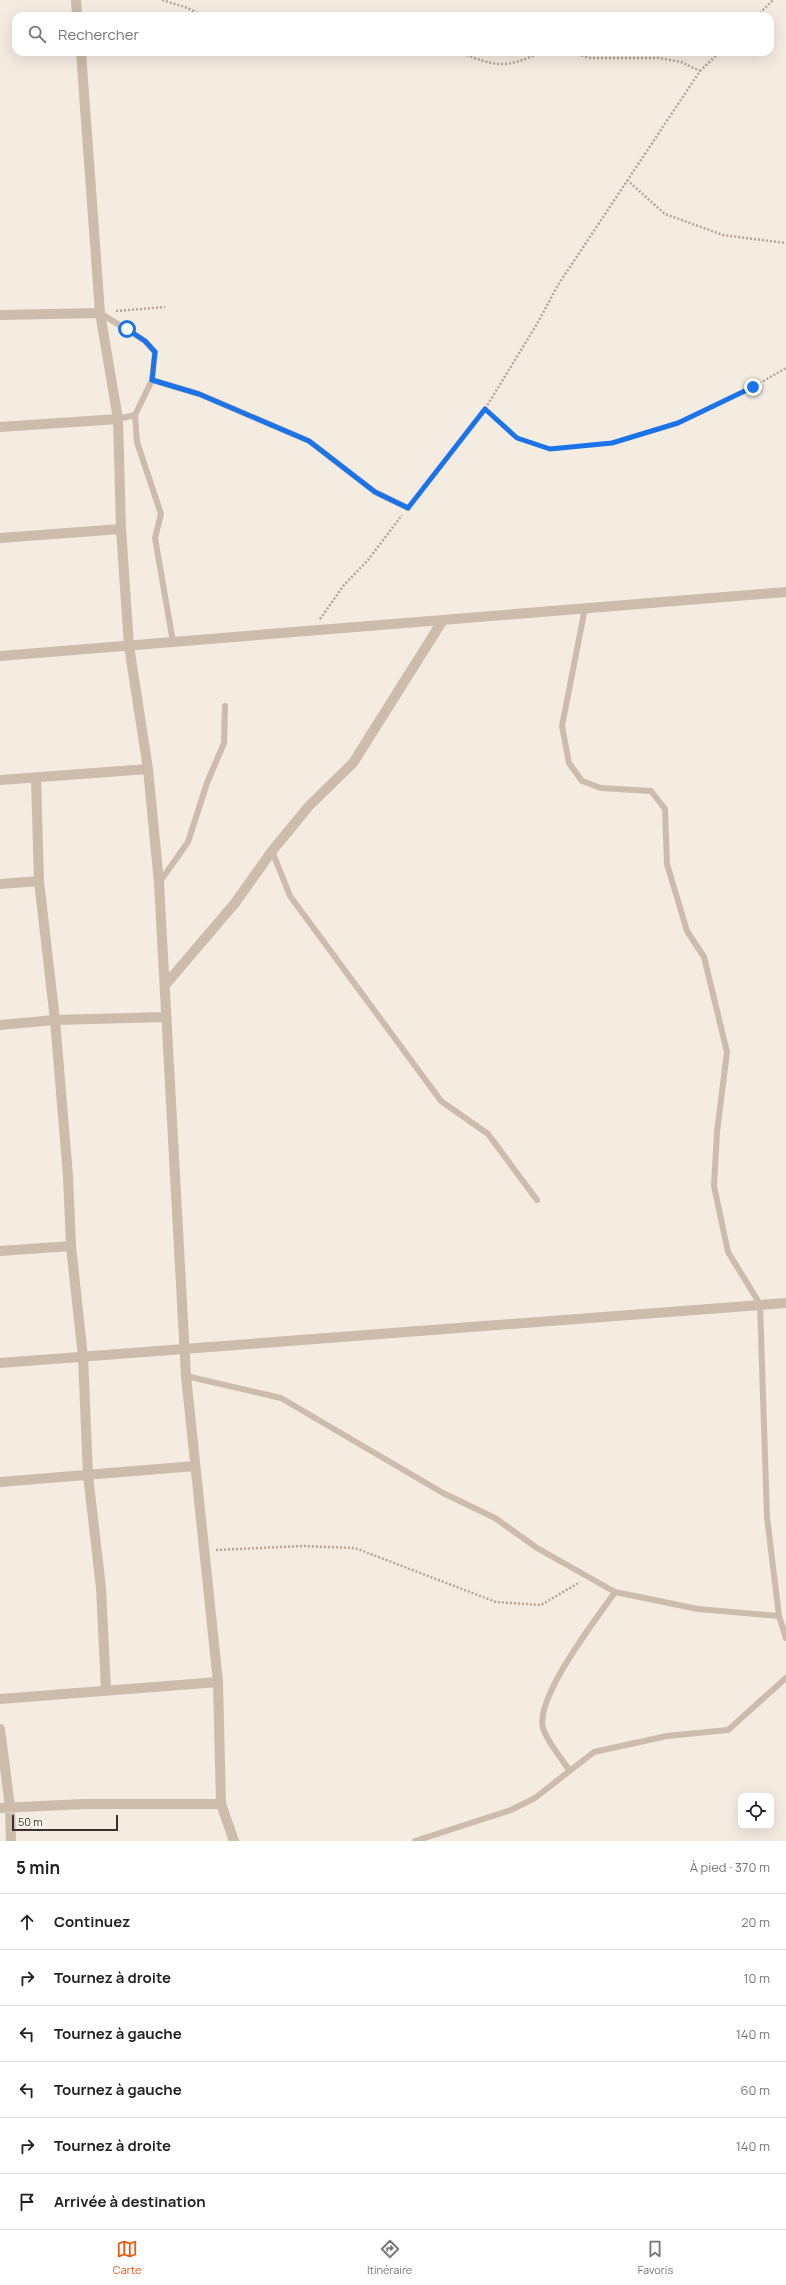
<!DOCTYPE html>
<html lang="fr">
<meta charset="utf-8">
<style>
:root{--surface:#fff;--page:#f2f2f2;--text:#222;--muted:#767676;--line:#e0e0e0;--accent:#ea580c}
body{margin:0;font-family:Manrope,sans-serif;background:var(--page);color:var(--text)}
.controls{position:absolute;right:12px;bottom:12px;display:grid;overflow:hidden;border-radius:8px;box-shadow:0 4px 16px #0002}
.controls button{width:36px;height:36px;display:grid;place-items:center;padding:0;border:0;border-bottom:1px solid var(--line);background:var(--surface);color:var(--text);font:20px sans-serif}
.scale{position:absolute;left:12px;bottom:10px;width:106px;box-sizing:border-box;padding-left:4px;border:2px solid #3b302b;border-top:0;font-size:11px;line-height:14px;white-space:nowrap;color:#3b302b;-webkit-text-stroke:3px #fbf5ee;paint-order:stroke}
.stop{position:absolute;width:12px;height:12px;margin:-9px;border:3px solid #1a73e8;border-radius:50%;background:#fff}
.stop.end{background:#1a73e8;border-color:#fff;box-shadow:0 1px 4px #0008}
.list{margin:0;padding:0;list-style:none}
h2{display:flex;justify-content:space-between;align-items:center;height:52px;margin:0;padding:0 16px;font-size:17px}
h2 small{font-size:13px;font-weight:400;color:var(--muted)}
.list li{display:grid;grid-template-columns:26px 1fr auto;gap:12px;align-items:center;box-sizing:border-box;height:56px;padding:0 16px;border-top:1px solid var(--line)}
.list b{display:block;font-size:15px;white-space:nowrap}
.list em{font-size:13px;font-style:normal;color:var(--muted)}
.icon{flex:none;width:22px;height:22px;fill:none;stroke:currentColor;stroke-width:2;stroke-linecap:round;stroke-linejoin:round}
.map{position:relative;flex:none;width:786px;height:1841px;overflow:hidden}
.search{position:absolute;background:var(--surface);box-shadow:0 4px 16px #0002;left:12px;right:12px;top:12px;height:44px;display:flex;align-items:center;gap:10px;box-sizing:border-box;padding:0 14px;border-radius:12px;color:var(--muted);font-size:15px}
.sheet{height:388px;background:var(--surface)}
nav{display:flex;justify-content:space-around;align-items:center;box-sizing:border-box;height:56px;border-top:1px solid var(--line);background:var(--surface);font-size:11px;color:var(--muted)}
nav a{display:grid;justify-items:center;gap:2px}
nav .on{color:var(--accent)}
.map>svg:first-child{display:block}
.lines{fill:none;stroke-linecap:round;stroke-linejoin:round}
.path{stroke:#b9a596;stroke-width:2.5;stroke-dasharray:2 2;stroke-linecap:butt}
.lane{stroke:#cdbbac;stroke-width:6}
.street{stroke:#cdbbac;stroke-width:10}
.route{stroke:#1a73e8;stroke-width:5}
</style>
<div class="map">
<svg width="786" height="1841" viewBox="0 0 786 1841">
<rect width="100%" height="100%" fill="#f4ebe1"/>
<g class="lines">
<path class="path" d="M162 0 185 7 204 16
M757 16 773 0
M459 52C497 67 504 69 542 52
M570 52 589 58H659L681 62 700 71
M627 180 665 214 723 235 786 243
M116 311 165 307
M485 409 517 438 550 449 612 443 678 423 753 387 786 368
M414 500 485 409 537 324 558 285 700 71 720 52
M320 619 344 585 368 560 402 515
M216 1550 303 1546 355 1548 496 1602 541 1605 580 1582"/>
<path class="lane" d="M100 313 145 341 155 352 152 380 135 415 118 419
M152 380 199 394 309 441 375 492 408 508
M135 415 137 442 161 514 155 538 173 642
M585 608 562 726 569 763 582 781 601 788 651 791 665 809 667 864 687 931 704 957 727 1052 717 1132 714 1186 728 1252 760 1304 767 1517 779 1616
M272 851 290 896 441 1101 488 1134 537 1200
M159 883 188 842 207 783 224 743 225 706
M186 1376 281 1398 443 1493 495 1518 537 1548 615 1592 698 1609 779 1616 786 1638
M569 1770C562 1759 546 1740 543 1728 535 1697 597 1618 615 1592
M415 1841 511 1810 535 1798 594 1752 667 1736 728 1730 786 1678"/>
<path class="street" d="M76 0 77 16
M81 52 100 313 118 419 121 529 129 646 148 769 159 883 186 1376 218 1682 221 1804 234 1841
M0 315 100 313
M0 427 118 419
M0 538 121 529
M0 656 786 592
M36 778 39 881 55 1020 68 1176 71 1246 83 1357 88 1475 101 1588 106 1690
M0 780 148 769
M0 884 39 881
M166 984 235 903 272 851 309 806 353 763 443 620
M0 1025 55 1020 166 1017
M0 1251 71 1246
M0 1363 786 1303
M0 1482 195 1466
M0 1699 218 1682
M0 1729 10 1807 11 1841
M0 1808 84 1804H221"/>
</g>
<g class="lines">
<path class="route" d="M127 329 145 341 155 352 152 380 199 394 309 441 375 492 408 508 485 409 517 438 550 449 612 443 678 423 753 387"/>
</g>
</svg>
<div class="controls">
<button><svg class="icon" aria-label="locate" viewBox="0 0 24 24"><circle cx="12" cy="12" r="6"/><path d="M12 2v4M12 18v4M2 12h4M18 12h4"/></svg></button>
</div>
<div class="scale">50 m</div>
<div class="stop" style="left:127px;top:329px"></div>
<div class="stop end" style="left:753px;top:387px"></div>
<div class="search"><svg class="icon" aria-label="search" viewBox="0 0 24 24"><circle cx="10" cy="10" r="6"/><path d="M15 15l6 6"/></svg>Rechercher</div>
</div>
<section class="sheet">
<h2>5 min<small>À pied · 370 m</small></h2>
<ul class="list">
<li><svg class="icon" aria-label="ahead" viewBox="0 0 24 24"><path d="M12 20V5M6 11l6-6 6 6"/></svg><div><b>Continuez</b></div><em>20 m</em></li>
<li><svg class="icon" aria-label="right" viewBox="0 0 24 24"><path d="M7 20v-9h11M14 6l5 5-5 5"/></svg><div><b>Tournez à droite</b></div><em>10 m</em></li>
<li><svg class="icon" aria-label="left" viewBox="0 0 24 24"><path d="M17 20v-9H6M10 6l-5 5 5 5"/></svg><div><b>Tournez à gauche</b></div><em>140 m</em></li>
<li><svg class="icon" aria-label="left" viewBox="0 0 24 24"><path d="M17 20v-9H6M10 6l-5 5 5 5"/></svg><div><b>Tournez à gauche</b></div><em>60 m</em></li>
<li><svg class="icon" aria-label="right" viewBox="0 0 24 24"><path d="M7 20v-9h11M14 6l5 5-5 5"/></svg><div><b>Tournez à droite</b></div><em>140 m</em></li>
<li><svg class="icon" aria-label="arrive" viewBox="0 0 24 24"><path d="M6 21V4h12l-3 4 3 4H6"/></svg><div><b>Arrivée à destination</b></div></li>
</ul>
</section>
<nav>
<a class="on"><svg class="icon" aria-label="map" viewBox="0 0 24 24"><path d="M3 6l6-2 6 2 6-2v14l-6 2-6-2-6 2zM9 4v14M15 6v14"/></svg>Carte</a>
<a><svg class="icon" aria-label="directions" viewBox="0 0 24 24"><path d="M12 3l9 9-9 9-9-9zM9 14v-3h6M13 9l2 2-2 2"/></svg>Itinéraire</a>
<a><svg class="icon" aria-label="saved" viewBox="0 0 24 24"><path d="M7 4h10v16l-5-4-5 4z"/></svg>Favoris</a>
</nav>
